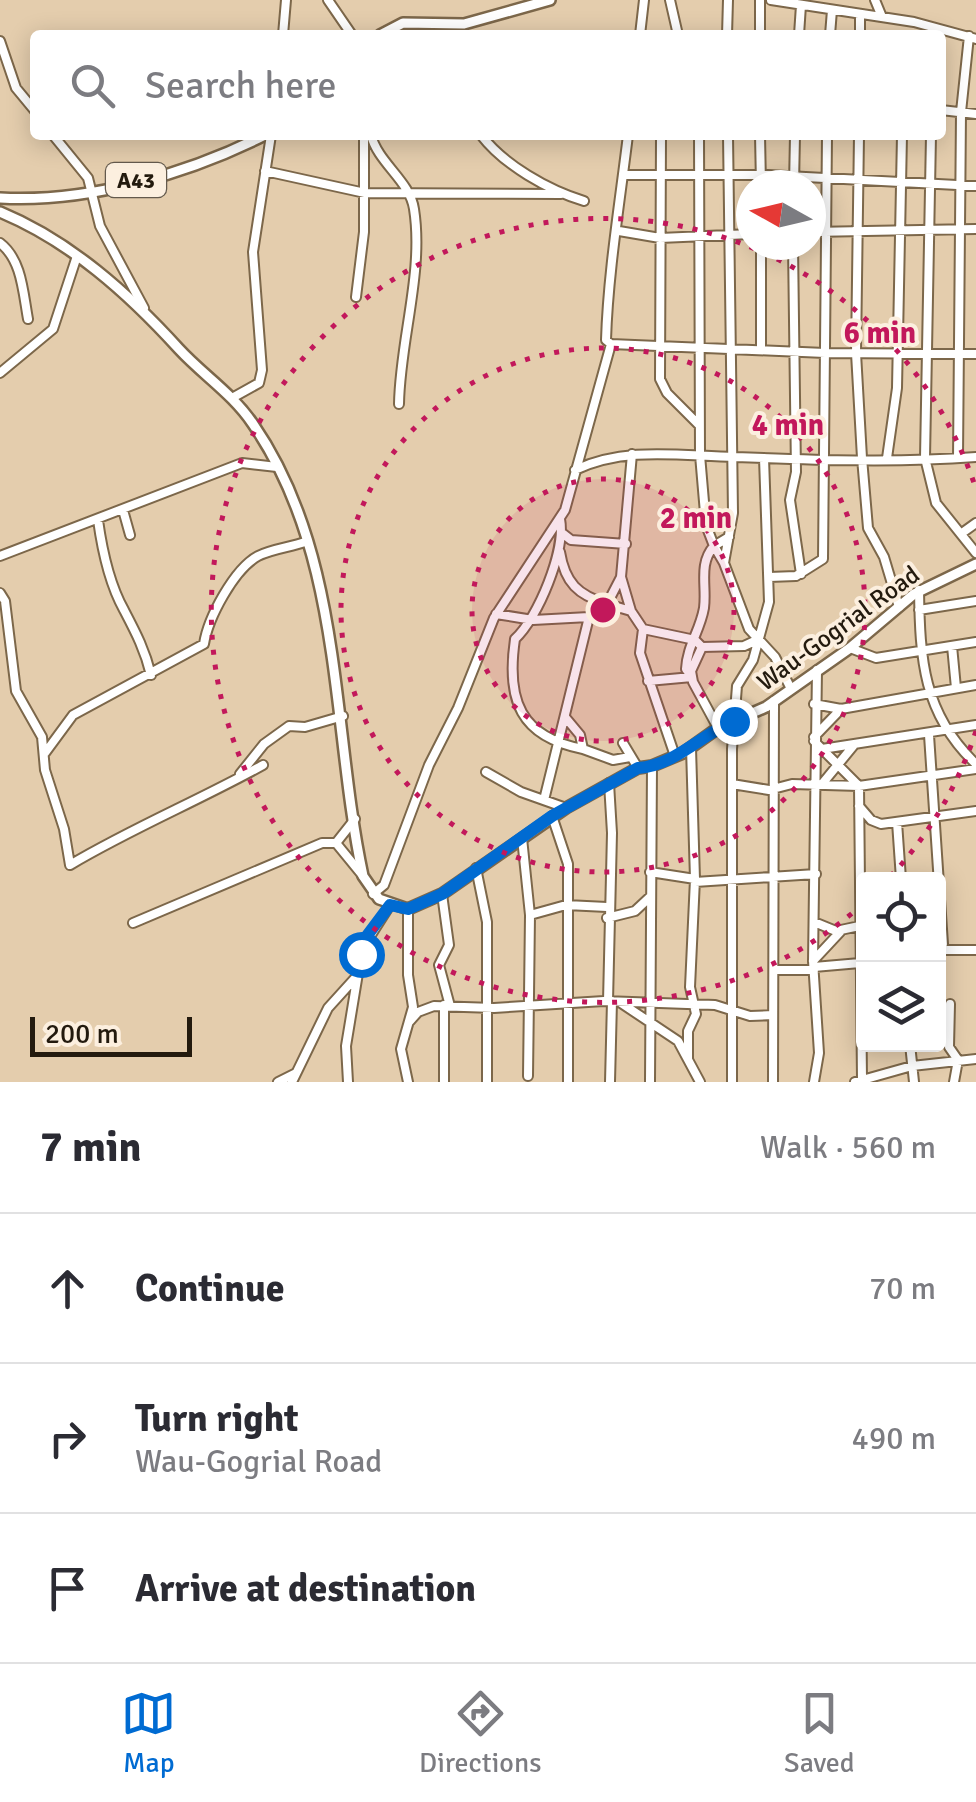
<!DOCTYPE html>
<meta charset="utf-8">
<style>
:root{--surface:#fff;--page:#f7f7f7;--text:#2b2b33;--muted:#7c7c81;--line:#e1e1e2;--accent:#006bd2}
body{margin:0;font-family:Signika,sans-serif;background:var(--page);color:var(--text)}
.controls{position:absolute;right:30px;bottom:30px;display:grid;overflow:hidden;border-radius:10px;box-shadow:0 5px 25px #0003}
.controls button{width:90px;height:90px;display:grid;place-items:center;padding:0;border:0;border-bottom:2px solid var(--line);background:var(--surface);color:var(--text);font:50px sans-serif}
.compass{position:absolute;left:736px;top:170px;width:90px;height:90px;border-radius:50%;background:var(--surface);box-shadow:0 5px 25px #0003;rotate:278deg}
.scale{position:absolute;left:30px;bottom:25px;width:162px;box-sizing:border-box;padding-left:10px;border:5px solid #231a0e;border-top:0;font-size:28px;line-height:35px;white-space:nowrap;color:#231a0e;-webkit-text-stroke:8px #fcefdf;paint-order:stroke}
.stop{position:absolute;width:30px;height:30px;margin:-22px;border:8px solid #006bd2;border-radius:50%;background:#fff}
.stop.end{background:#006bd2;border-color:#fff;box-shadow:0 2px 10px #0008}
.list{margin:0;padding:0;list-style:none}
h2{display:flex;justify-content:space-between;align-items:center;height:130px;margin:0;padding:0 40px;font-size:42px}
h2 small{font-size:32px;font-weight:400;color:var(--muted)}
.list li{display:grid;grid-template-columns:65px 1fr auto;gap:30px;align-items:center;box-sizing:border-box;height:150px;padding:0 40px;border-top:2px solid var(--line)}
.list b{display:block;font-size:38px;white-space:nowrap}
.list p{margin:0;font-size:32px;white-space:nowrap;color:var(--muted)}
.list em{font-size:32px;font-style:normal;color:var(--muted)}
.icon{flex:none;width:55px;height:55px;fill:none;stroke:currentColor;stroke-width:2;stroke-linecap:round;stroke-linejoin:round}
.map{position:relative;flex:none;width:976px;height:1082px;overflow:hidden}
.search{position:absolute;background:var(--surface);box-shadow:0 5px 25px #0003;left:30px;right:30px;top:30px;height:110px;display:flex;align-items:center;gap:25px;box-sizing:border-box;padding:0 35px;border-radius:10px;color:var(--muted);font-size:38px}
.sheet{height:580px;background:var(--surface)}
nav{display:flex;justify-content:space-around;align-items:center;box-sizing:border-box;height:140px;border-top:2px solid var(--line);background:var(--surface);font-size:28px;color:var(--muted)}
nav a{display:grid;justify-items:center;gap:5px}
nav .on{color:var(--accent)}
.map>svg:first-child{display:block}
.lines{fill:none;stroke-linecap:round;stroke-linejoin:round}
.minor-casing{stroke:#7c674a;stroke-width:12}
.major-casing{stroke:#7c674a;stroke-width:14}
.minor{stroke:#fff;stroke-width:8}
.major{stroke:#fff;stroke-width:9}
.route{stroke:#006bd2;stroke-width:12}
.ring{fill:none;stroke:#c2185b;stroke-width:5;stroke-dasharray:5 10}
.labels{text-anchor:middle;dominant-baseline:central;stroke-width:8;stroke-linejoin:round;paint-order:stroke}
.shield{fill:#fcefdf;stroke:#645a4d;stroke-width:2.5}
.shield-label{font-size:22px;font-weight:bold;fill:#231a0e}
.street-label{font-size:25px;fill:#231a0e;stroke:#fcefdf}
.centre{fill:#c2185b;stroke:#fcefdf;stroke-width:5}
.ring-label{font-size:30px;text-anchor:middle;font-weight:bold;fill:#c2185b;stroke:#fcefdf;stroke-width:8;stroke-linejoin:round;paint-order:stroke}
</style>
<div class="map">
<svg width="976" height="1082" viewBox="0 0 976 1082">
<rect width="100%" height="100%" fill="#e4cdad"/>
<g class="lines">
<defs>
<path id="minor" d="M328 0 352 35
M670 0 678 35
M771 0 914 22 976 39
M875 0 882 17
M283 35 286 0
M640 35 644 0
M727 35 728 0
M760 35V0
M799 35 801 5
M830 35 832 10
M860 35V14
M0 41 16 88 35 111
M941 110 976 114
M53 135 88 178 100 226 144 308
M371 135C378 163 410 181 414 209 424 272 400 340 399 404
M481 135C504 165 548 190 584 201
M661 135 660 379 667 393 699 425
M728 135 733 513 724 563 749 629 775 657 790 687
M760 135 761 185
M859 135 856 353 862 458 868 528 884 557 899 607
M931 135 925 458 936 503 976 553
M265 171 365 193 561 194
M626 175H768L976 186
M794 185 795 135
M619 231 660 238 751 234
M811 232 976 229
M0 243C22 260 23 292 28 319
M761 245V350
M793 245 796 472 790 500 801 574
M356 297 364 232V135
M611 344 825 353 976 354
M0 373 53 329 77 256
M232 398 259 383 262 370 253 252 271 135
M887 458 897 388 902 135
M958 458 961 112 969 36
M575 470C626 446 680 456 735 457 815 460 897 463 976 457
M123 510 130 535
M560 519C566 550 538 618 515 639 506 700 520 737 583 749
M98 520C102 549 110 585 124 610 136 633 145 650 151 675
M562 533 571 540 626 544
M962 533 976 523
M560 552C565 583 578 595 607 604L621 577 632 454
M0 556 242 463 277 467
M724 563 714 546 729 537
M621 577 631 611
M769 577 796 576 823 559 827 135
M919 590C920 659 923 714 976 764
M0 593 5 601 16 691 42 737 45 770 64 829 70 865C132 828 198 801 263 765
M919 610 976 601
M496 614 533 620 589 617 544 800
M589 617 607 604 631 611 643 629 695 640 702 647 744 646 757 640
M643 629 640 653 675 756
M952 646 956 688
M702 647 691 671 693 682 718 728
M850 648 876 658 976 642
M648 681 692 677 686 669C687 646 700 631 704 608 707 586 698 564 714 546L706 525 700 455 699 135
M814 704 841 709 976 685
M565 717 580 735 583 749 613 760 630 757
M929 735 943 944 938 960
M814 737 841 709
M814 741 859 786 862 1079
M623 743 638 768
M822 749 976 725
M45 753 73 715 204 644C208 618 234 569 258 556 271 549 291 547 305 542
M486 772 521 792 566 808
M240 774 264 744 289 726 305 727 343 716
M732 784 769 790 792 784 859 786 976 769
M822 784 854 745
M859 806 871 820 881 824 976 811
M552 816 568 864V1082
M897 822 901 879
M522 838 530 915 528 1076
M336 843 355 819
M476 868 487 922V1082
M650 872 695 879
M695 882 816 874
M373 894 384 885 429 765 458 708 494 618 565 510 611 344 606 340C608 274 620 201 628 135
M442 894 449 945 439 965 450 1006
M530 915 566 905 607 907
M607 918 635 911 650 897
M814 922 836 931 864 925
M133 923 322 843H336L363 876
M943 950H976
M813 961 841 931
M814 967 860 963
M774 970H814
M608 1001 612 833 609 783
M621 1003 678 1041 700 1082
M950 1004 949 1047 958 1060 954 1082
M409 1022 418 1012 434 1006 494 1008 604 1001 715 1005 750 1016 773 1015
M910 1044 914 1082
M688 1058V1031L696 1014 690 987 695 879 691 748
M278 1082 296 1073
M292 1082 328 1008 357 976
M348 1082 346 1046 362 949 390 905
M408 1082 401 1049 413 1007 408 975V909
M444 1082V1005
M610 1082 612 1001
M650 1082 652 766
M732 1082V749L737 686 753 660 769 602 764 458
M773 1082 774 701
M814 1082 819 1053 813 961 817 670
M855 1082 912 1066 976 1059"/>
<path id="major" d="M380 35 403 23 464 24 550 0
M0 198C88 203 187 174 265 135
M0 212C70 241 128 293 179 349 203 375 233 394 253 424 344 556 331 726 363 876L379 899 408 909 442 894 566 808 638 768 652 766 683 753 718 728 766 707 850 648 914 594 976 564"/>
</defs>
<use href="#minor" class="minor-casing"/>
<use href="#major" class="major-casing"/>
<use href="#minor" class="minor"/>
<use href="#major" class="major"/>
</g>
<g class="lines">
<path class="route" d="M361 954 366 937 390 905 408 909 442 894 552 816 638 768C676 765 700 735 734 721"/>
</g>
<circle cx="603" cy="610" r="131" fill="#c2185b" fill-opacity=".12"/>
<g class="ring">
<circle cx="603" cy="610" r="131"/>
<circle cx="603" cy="610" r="262"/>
<path d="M976 731A392 392 0 0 1 890 877M863 904A392 392 0 1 1 976 489"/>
</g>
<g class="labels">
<rect class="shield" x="106" y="163" width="60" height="34" rx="8"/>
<g class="shield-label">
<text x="136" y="180">A43</text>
</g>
<g class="street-label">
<text transform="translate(838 628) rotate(-36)">Wau-Gogrial Road</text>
</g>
</g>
<circle cx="603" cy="610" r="15" class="centre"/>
<g class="ring-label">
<text x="880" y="343">6 min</text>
<text x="788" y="435">4 min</text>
<text x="696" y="528">2 min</text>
</g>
</svg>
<div class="controls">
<button><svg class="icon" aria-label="locate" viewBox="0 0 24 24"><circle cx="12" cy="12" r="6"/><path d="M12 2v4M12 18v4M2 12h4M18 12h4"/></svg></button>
<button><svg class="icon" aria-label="layers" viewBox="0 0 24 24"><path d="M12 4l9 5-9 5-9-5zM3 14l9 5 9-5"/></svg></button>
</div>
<svg class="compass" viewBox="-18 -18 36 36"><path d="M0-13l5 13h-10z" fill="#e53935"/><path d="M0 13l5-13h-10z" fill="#7c7c81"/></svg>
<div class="scale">200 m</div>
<div class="stop" style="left:361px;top:954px"></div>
<div class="stop end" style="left:734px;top:721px"></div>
<div class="search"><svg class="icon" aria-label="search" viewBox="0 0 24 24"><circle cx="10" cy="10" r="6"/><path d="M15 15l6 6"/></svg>Search here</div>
</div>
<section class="sheet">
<h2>7 min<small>Walk · 560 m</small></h2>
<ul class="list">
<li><svg class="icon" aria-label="ahead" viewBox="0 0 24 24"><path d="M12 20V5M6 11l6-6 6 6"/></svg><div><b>Continue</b></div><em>70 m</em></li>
<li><svg class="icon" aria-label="right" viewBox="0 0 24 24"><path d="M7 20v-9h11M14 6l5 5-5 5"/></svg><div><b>Turn right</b><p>Wau-Gogrial Road</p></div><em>490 m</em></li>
<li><svg class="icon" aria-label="arrive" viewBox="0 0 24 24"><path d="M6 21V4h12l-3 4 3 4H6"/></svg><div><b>Arrive at destination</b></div></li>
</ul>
</section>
<nav>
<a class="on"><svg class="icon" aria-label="map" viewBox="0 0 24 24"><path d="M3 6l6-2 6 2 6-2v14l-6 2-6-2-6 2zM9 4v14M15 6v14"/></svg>Map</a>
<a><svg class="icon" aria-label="directions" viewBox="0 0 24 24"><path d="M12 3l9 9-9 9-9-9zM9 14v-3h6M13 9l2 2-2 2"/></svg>Directions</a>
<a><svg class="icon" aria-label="saved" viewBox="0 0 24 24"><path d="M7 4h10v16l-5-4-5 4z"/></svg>Saved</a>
</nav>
